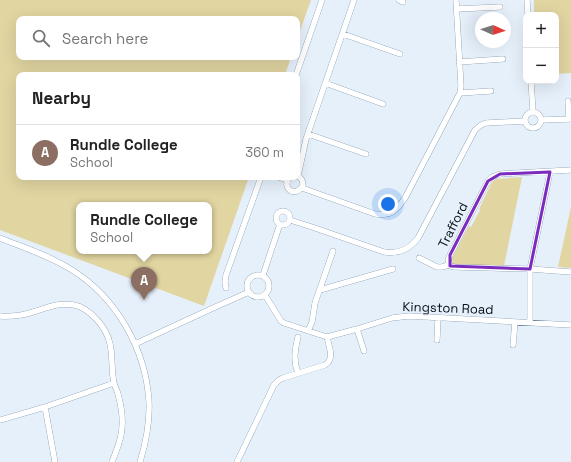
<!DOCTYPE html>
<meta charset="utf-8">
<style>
:root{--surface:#fff;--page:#f2f2f2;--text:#222;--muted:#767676;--line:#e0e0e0;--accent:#655926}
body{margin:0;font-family:"Space Grotesk",sans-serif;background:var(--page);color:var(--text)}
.controls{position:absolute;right:12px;top:12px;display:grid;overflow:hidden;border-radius:8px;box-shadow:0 4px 16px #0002}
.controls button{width:36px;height:36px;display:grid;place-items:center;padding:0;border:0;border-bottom:1px solid var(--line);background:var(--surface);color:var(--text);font:20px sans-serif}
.compass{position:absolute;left:475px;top:12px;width:36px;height:36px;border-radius:50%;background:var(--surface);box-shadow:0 4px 16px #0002;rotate:93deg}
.you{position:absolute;left:388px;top:204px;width:14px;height:14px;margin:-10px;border:3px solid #fff;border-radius:50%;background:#1a73e8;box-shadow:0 0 0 6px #1a73e833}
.badge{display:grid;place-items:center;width:26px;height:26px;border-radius:50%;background:var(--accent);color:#fff;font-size:13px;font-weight:700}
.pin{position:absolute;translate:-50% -33px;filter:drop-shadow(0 1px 2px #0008)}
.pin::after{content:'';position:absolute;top:21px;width:14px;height:12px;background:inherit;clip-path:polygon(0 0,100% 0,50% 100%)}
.popup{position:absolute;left:76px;top:202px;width:136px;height:52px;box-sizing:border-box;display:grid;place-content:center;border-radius:8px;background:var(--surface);filter:drop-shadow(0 1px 3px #0005);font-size:13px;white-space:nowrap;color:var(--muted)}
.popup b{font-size:15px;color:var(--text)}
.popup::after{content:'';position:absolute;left:50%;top:100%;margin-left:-8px;border:8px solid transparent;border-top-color:var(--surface)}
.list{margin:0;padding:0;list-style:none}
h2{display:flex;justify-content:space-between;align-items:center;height:52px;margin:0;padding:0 16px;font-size:17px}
h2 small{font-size:13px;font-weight:400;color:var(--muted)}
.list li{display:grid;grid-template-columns:26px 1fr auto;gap:12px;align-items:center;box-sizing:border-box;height:56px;padding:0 16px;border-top:1px solid var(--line)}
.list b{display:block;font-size:15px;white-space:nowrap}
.list p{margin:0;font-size:13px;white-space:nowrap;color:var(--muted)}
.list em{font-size:13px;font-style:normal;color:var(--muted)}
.icon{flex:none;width:22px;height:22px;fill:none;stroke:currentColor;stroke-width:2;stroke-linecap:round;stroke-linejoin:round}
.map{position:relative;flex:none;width:571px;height:462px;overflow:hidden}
.search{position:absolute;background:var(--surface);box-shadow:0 4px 16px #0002;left:16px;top:16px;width:284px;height:44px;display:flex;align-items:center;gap:10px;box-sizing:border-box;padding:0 14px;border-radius:8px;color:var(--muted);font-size:15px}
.panel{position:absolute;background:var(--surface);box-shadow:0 4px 16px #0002;left:16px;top:72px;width:284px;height:108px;border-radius:8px}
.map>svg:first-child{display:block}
.green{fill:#e1d5a1;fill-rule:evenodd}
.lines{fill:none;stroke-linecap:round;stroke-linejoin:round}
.street-casing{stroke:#71879f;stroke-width:6}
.street{stroke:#fff;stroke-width:5.5}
.marked{fill:none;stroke:#7b2cbf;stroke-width:3;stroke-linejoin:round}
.labels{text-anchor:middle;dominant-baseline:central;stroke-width:3;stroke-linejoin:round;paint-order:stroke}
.street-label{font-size:13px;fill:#081019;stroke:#e6f0fb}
</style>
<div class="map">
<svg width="571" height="462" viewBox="0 0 571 462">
<rect width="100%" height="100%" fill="#e6f0fb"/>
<path class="green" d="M0 0H311L297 39V19H19V57H291L285 75H19V177H249L204 306 0 230ZM79 205H209V251H79Z
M534 0H571V73L556 74V15H534Z
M522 177 504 266 455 265 451 260 469 226 471 227 480 210 479 209 492 182 496 179Z
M571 207V268L558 267Z"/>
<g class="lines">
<defs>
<path id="street" d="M399 0 403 2
M527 0 528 15
M457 9 500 7
M343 34 400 54
M459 62 503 59
M296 75 322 0
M531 81 533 111
M325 83 383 104
M460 93 491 91
M568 101 569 119
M525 120a8 8 0 1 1 16 0a8 8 0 1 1-16 0Z
M541 120 571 119
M308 134 366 154
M571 170 500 174 492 177 488 181 450 255 448 260 450 266 455 267 530 269 571 272
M298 176 306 139 354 0
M278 177 287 180
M290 177C280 188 296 199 303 185 303 181 301 177 297 176
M302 188 375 214C392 216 396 211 405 198L460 93 461 86 456 0
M276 218a7 7 0 1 1 14 0a7 7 0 1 1-14 0Z
M290 220 315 228 384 252C398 254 409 250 418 238L475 130 481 125 486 123 525 121
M0 238C25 248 50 256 72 270 117 298 146 350 149 402 150 423 146 442 140 462
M419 258 437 267H442L449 265
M247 286a11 11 0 1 1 22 0a11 11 0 1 1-22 0Z
M263 275 280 224
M226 288 225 282 226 275 261 177
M320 290 393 269
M265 295 281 321 284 323 327 337 357 329 392 318 409 316 571 325
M0 316C7 317 14 316 21 315 39 312 56 301 74 305 90 308 107 328 110 344 113 356 111 370 114 383 115 387 117 390 118 394 121 405 123 416 122 427 122 439 116 451 112 462
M530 322V269L550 172
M357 329 364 351
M308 331 312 322 315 303 333 251
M298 337C295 349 293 361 298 373
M437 340 438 318
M135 344 213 308 249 292
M513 345 515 322
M45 407 55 462
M0 420 45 407 114 383
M237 462 274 385 279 380 283 378 325 365C335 359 329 347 327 337"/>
</defs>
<use href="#street" class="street-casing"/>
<use href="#street" class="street"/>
</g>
<path class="marked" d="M550 172 530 269 450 266V255L488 181 500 174Z"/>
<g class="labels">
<g class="street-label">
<text transform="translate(453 225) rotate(-63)">Trafford</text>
<text transform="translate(448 308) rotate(2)">Kingston Road</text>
</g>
</g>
</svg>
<div class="controls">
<button>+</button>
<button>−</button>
</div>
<svg class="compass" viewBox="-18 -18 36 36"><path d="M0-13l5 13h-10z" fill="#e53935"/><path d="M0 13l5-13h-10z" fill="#767676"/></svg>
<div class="you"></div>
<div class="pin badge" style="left:144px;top:300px;background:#8d6e63">A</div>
<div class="popup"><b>Rundle College</b>School</div>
<div class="search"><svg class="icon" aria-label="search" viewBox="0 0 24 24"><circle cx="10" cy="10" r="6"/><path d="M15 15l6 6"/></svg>Search here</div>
<section class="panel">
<h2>Nearby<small></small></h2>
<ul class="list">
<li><span class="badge" style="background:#8d6e63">A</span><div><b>Rundle College</b><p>School</p></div><em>360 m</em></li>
</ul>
</section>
</div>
